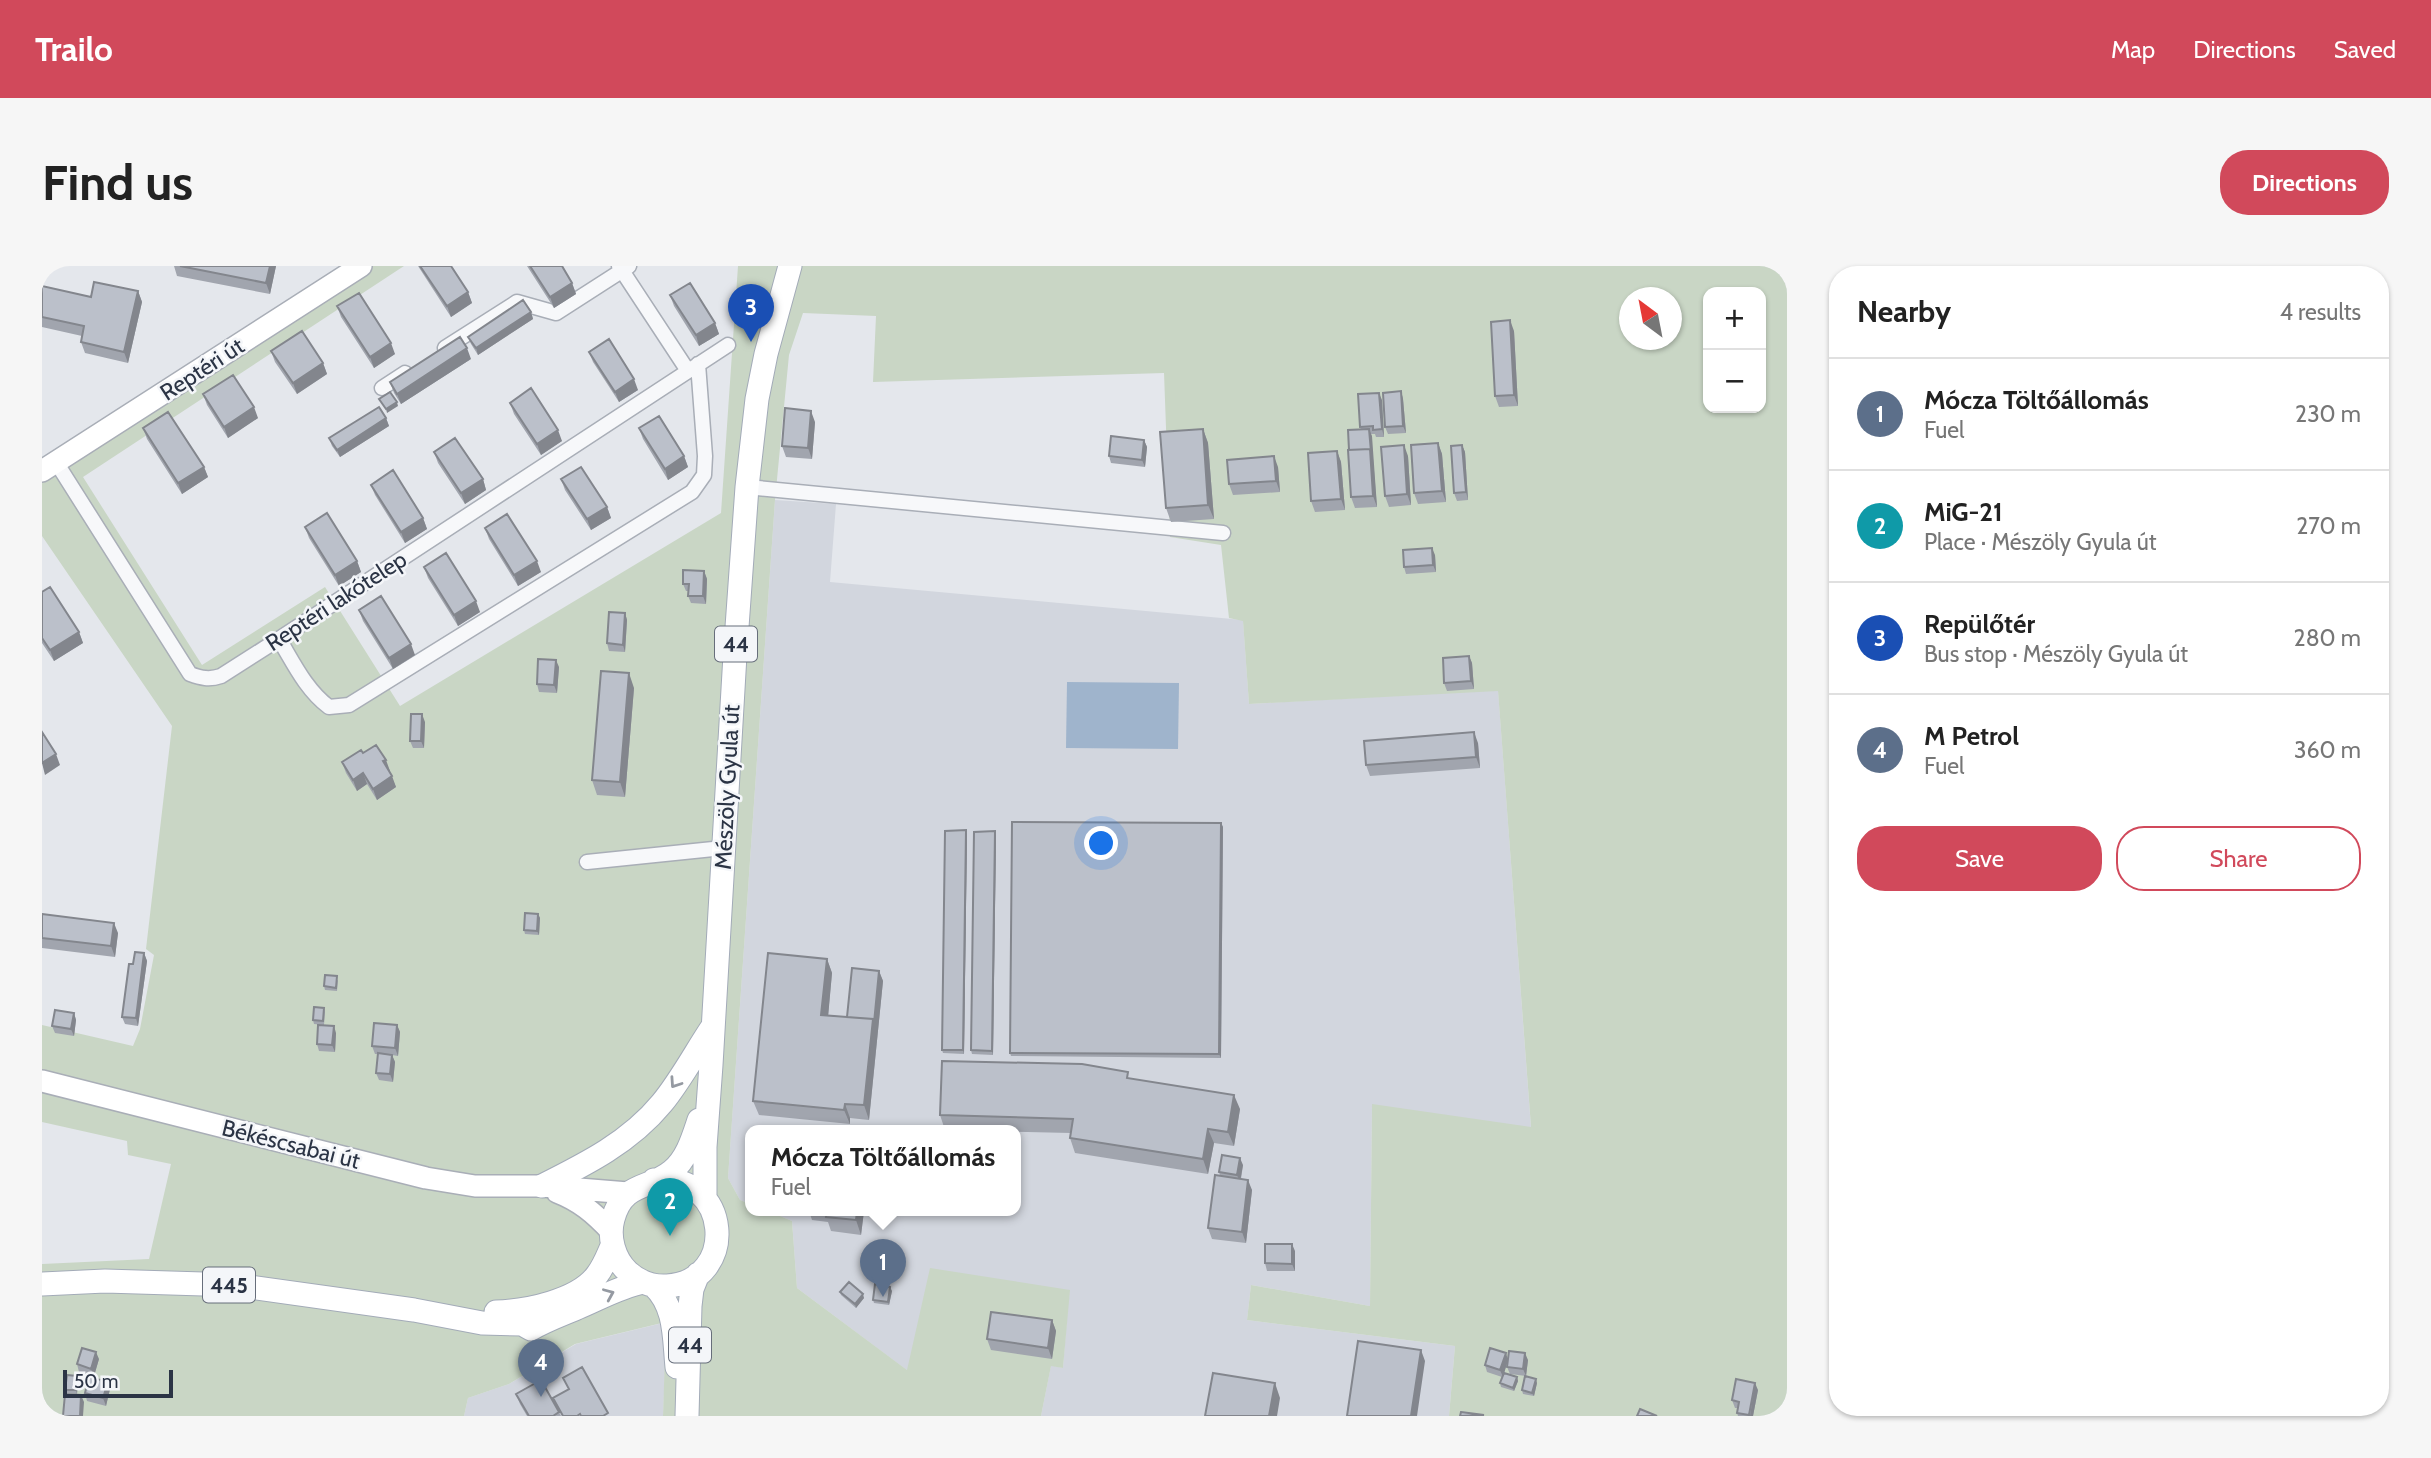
<!DOCTYPE html>
<meta charset="utf-8">
<style>
:root{--surface:#fff;--page:#f6f6f6;--text:#222;--muted:#767676;--line:#e0e0e0;--accent:#d1495b}
body{margin:0;font-family:Cabin,sans-serif;background:var(--page);color:var(--text)}
.controls{position:absolute;right:21px;top:21px;display:grid;overflow:hidden;border-radius:14px;box-shadow:0 2px 5px #0004}
.controls button{width:63px;height:63px;display:grid;place-items:center;padding:0;border:0;border-bottom:2px solid var(--line);background:var(--surface);color:var(--text);font:35px sans-serif}
.compass{position:absolute;left:1577px;top:21px;width:63px;height:63px;border-radius:50%;background:var(--surface);box-shadow:0 2px 5px #0004;rotate:328deg}
.scale{position:absolute;left:21px;bottom:18px;width:110px;box-sizing:border-box;padding-left:7px;border:4px solid #2b3445;border-top:0;font-size:19px;line-height:24px;white-space:nowrap;color:#2b3445;-webkit-text-stroke:5px #f4f6f9;paint-order:stroke}
.you{position:absolute;left:1060px;top:578px;width:24px;height:24px;margin:-18px;border:5px solid #fff;border-radius:50%;background:#1a73e8;box-shadow:0 0 0 10px #1a73e833}
.badge{display:grid;place-items:center;width:46px;height:46px;border-radius:50%;background:var(--accent);color:#fff;font-size:23px;font-weight:700}
.pin{position:absolute;translate:-50% -58px;filter:drop-shadow(0 2px 4px #0008)}
.pin::after{content:'';position:absolute;top:37px;width:24px;height:21px;background:inherit;clip-path:polygon(0 0,100% 0,50% 100%)}
.popup{position:absolute;left:703px;top:859px;width:276px;height:91px;box-sizing:border-box;display:grid;place-content:center;border-radius:14px;background:var(--surface);filter:drop-shadow(0 2px 5px #0005);font-size:23px;white-space:nowrap;color:var(--muted)}
.popup b{font-size:26px;color:var(--text)}
.popup::after{content:'';position:absolute;left:50%;top:100%;margin-left:-14px;border:14px solid transparent;border-top-color:var(--surface)}
.list{margin:0;padding:0;list-style:none}
h2{display:flex;justify-content:space-between;align-items:center;height:91px;margin:0;padding:0 28px;font-size:30px}
h2 small{font-size:23px;font-weight:400;color:var(--muted)}
.list li{display:grid;grid-template-columns:46px 1fr auto;gap:21px;align-items:center;box-sizing:border-box;height:112px;padding:0 28px;border-top:2px solid var(--line)}
.list b{display:block;font-size:26px;white-space:nowrap}
.list p{margin:0;font-size:23px;white-space:nowrap;color:var(--muted)}
.list em{font-size:23px;font-style:normal;color:var(--muted)}
.actions{display:flex;gap:14px;padding:21px 28px}
.actions a{flex:1;padding:16px 0;border:2px solid var(--accent);border-radius:28px;text-align:center;font-size:24px;color:var(--accent)}
.actions .main{background:var(--accent);color:#fff}
.map{position:relative;flex:none;width:1745px;height:1150px;overflow:hidden;border-radius:28px}
header{display:flex;align-items:center;gap:42px;box-sizing:border-box;height:98px;padding:0 35px;background:var(--accent);color:#fff}
header strong{font-size:33px}
nav{display:flex;gap:38px;margin-inline-start:auto;font-size:24px}
.intro{display:flex;align-items:center;justify-content:space-between;box-sizing:border-box;height:168px;padding:0 42px}
h1{margin:0;font-size:49px}
.button{padding:18px 32px;border-radius:28px;background:var(--accent);color:#fff;font-size:24px;font-weight:700}
main{display:flex;gap:42px;padding:0 42px}
aside{flex:1;background:var(--surface);border-radius:28px;box-shadow:0 2px 5px #0004}
.map>svg:first-child{display:block}
.built{fill:#d2d6de}
.green{fill:#c9d6c5;fill-rule:evenodd}
.water{fill:#9fb4cc}
.lines{fill:none;stroke-linecap:round;stroke-linejoin:round}
.street-casing{stroke:#a9aeb7;stroke-width:17}
.secondary-casing{stroke:#a9aeb7;stroke-width:24}
.primary-casing{stroke:#a3abb8;stroke-width:25}
.street{stroke:#f7f8fa;stroke-width:14}
.secondary{stroke:#fff;stroke-width:21}
.primary{stroke:#fff;stroke-width:23}
.wall{fill:#a1a5ae}
.shaded-wall{fill:#83868d}
.building{fill:#bbc0ca;stroke:#83868d;stroke-width:2}
.oneway{stroke:#959aa2}
.labels{text-anchor:middle;dominant-baseline:central;stroke-width:5;stroke-linejoin:round;paint-order:stroke}
.shield{fill:#f4f6f9;stroke:#676e7b;stroke-width:2}
.shield-label{font-size:21px;font-weight:bold;fill:#2b3445}
.street-label{font-size:23px;fill:#2b3445;stroke:#f4f6f9}
</style>
<header>
<strong>Trailo</strong>
<nav><a>Map</a><a>Directions</a><a>Saved</a></nav>
</header>
<div class="intro"><h1>Find us</h1><a class="button">Directions</a></div>
<main>
<div class="map">
<svg width="1745" height="1150" viewBox="0 0 1745 1150">
<rect width="100%" height="100%" fill="#e4e7ec"/>
<path class="built" d="M733 234 794 238 788 316 1201 354 1207 438 1456 424 1489 862 1330 839 1328 1040 1209 1019 1205 1054 1413 1080 1407 1150H999L1009 1099 1021 1102 1027 1024 866 1105 755 1022 750 955 726 945H974V865H708V938L698 934 686 912Z
M625 1056 621 1150H422L426 1132 467 1118 534 1078Z"/>
<path class="green" d="M298 0H362L41 211 160 399 283 321 358 440 679 247 696 0H1745V1150H1407L1413 1080 1205 1054 1209 1019 1328 1040 1330 838 1489 861 1456 425 1207 438 1201 355 1187 352 1179 279 1128 271 1122 107 831 116 834 50 761 47 747 89 733 234 686 912 698 934 708 938V945H726L750 955 755 1022 865 1104 888 1002 1028 1024 1021 1102 1009 1100 999 1150H621L624 1056 533 1078 467 1118 426 1132 422 1150H0V998L107 993 129 898 86 889 85 875 0 856V759L91 780 98 763 112 689 104 683 130 460 0 270V193ZM1666 26H1719V142H1666ZM1588 32H1630V74H1588Z"/>
<path class="water" d="M1025 416 1137 417 1136 483 1024 482Z"/>
<g class="lines">
<defs>
<path id="street" d="M577 0 646 105
M403 82 475 36 514 47 587 0
M340 122 363 107
M14 196 148 408C159 412 167 414 179 410L237 373 686 79
M705 221 1181 267
M237 373C251 396 264 424 287 441L307 439 650 226 662 209 663 190 656 98
M545 596 681 582"/>
<path id="secondary" d="M0 205 319 0
M0 815 384 912 433 920H500L586 927
M515 926C538 935 552 947 569 965"/>
<path id="primary" d="M612 914C690 906 697 1016 625 1020 610 1021 597 1016 586 1006 572 993 566 971 571 953 581 915 608 924 630 905 645 893 651 872 657 854
M500 920C544 898 588 876 620 837 639 814 654 785 671 760
M663 932V881L669 799 693 389 705 221 715 133 724 88 748 0
M0 1018 63 1015 194 1019 372 1044 440 1057 480 1058 489 1063C504 1054 519 1049 535 1042 557 1033 577 1021 601 1016
M611 1019C634 1040 632 1072 635 1101
M454 1046C484 1045 536 1035 555 1009 562 1000 566 989 570 980
M645 1150 648 1040 650 1023 656 1008"/>
</defs>
<use href="#street" class="street-casing"/>
<use href="#secondary" class="secondary-casing"/>
<use href="#primary" class="primary-casing"/>
<use href="#street" class="street"/>
<use href="#secondary" class="secondary"/>
<use href="#primary" class="primary"/>
</g>
<path class="wall" d="M132 0H234L228 28 135 10Z
M376 0H409L426 26 430 37 409 51Z
M485 0H520L530 17 534 28 512 42Z
M0 20 49 31 96 25 100 36 86 97 43 87 39 76 40 70 0 61Z
M628 29 673 57 677 68 657 80 632 40Z
M295 40 353 88 332 102 299 51Z
M489 46 491 53 436 89 429 78 426 71Z
M1472 65 1476 140 1457 141 1453 130Z
M229 85 281 97 285 108 255 128 233 96Z
M547 86 596 124 577 136 551 96Z
M429 93 359 138 352 127 348 116Z
M1359 125 1361 133 1364 167 1346 168 1343 161Z
M161 128 216 152 186 172 165 139Z
M1340 134 1342 171H1334L1333 168H1329L1335 241 1313 242 1309 231 1307 184 1319 164 1318 161Z
M468 137 520 175 499 189 472 148Z
M344 152 347 160 298 191 290 180 287 172Z
M773 156 770 193 744 191 740 180Z
M101 162 162 201 166 211 140 228 105 173Z
M597 162 642 190 646 201 626 214 601 173Z
M1161 163 1166 177 1172 253 1129 256 1124 242Z
M1102 174 1105 181 1103 201 1069 197 1067 190Z
M1396 177 1400 188 1404 236 1376 238 1372 227Z
M1420 179 1423 186 1426 234 1415 235 1412 227Z
M1295 185 1299 196 1303 244 1273 246 1269 235Z
M392 186 441 213 444 224 423 238 396 197Z
M1366 190 1369 239 1347 241 1343 230Z
M1236 201 1238 226 1191 229 1187 218Z
M519 213 565 241 569 252 549 264 523 224Z
M329 219 381 252 385 263 363 277 333 229Z
M263 261 315 295 319 306 297 320 267 272Z
M443 262 499 306 476 320 447 273Z
M1393 289 1394 306 1364 308 1362 301Z
M382 301 438 346 416 360 386 312Z
M662 305 665 313 664 338 649 337 646 330V325H644L641 318Z
M0 326 37 366 41 377 12 395 0 377Z
M317 344 373 389 351 403 321 355Z
M583 347 585 354 583 386 567 385 565 377Z
M1427 390 1430 397 1432 423 1405 425 1402 417Z
M517 401 515 427 497 426 495 418Z
M592 422 583 531 555 529 550 514Z
M383 456 382 482H371L368 475Z
M1436 477 1438 502 1328 510 1324 499Z
M321 487 348 505H347L354 521 335 534 325 518 315 525 304 507 300 496Z
M1179 557 1181 561 1179 792 969 790 968 787Z
M953 565 954 569 951 789 930 788 929 784Z
M925 568 922 788 901 787 900 784Z
M0 648 76 667 73 691 0 682Z
M496 648 498 652 497 669 483 668 482 664Z
M102 687 105 695 96 760 83 758 80 751Z
M785 693 790 707 786 749 805 751 837 705 841 715 827 854 808 852V858L717 849 711 835Z
M296 714 295 725 283 724 282 720Z
M282 742 283 746 282 759 272 758 271 754Z
M32 747 34 754 32 770 13 767 10 760Z
M355 759 358 766 356 790 350 789 353 796 351 816 337 814 334 807 336 788H333L330 780Z
M294 767 293 786 277 785 275 778Z
M1089 813 1198 843 1192 880 1172 877 1166 908 1033 887 1028 872 1029 867 903 864 898 849Z
M1201 899 1199 913 1210 924 1204 977 1170 973 1166 962 1178 910 1177 906Z
M767 945H822L819 969 789 965 786 956 770 954Z
M1253 985V1005H1225L1223 997Z
M850 1025 847 1039 832 1037 831 1034Z
M798 1026 822 1032 814 1042 799 1029Z
M1010 1054 1014 1065 1010 1093 949 1084 945 1073Z
M57 1093 52 1110 37 1106 35 1098Z
M1466 1093 1486 1094 1484 1110 1468 1108 1465 1101V1097L1462 1107 1475 1111 1476 1115 1472 1125 1459 1121 1458 1117 1460 1111 1445 1106 1443 1099Z
M36 1114 35 1128 25 1127 23 1124Z
M1495 1117 1492 1130 1481 1128 1480 1124Z
M68 1123 64 1140 45 1135 43 1127Z
M1716 1124 1711 1150H1696L1695 1147 1696 1142H1693L1690 1134Z
M474 1128 517 1146 519 1150H485L478 1138Z"/>
<path class="shaded-wall" d="M228 0H234L228 28 224 17Z
M530 17 534 28 512 42 508 31Z
M96 25 100 36 86 97 82 86Z
M426 26 430 37 409 51 405 40Z
M489 46 491 53 436 89 434 82Z
M1468 54 1472 65 1476 140 1472 129Z
M673 57 677 68 657 80 654 69Z
M349 77 353 88 332 102 328 91Z
M425 82 429 93 359 138 355 128Z
M281 97 285 108 255 128 251 117Z
M592 113 596 124 577 136 573 126Z
M1359 125 1361 133 1364 167 1361 160Z
M1337 127 1340 134 1342 171 1340 163Z
M355 136 356 140 345 147 344 143Z
M212 141 216 152 186 172 182 161Z
M769 145 773 156 770 193 766 182Z
M344 152 347 160 298 191 295 184Z
M1161 163 1166 177 1172 253 1166 239Z
M1327 163 1330 170 1335 241 1331 230Z
M516 164 520 175 499 189 495 178Z
M1102 174 1105 181 1103 201 1100 194Z
M1396 177 1400 188 1404 236 1400 225Z
M1362 179 1366 190 1369 239 1365 228Z
M1420 179 1423 186 1426 234 1424 226Z
M1295 185 1299 196 1303 244 1299 233Z
M642 190 646 201 626 214 623 203Z
M1232 190 1236 201 1238 226 1234 215Z
M162 201 166 211 140 228 136 217Z
M441 213 444 224 423 238 419 227Z
M565 241 569 252 549 264 545 253Z
M381 252 385 263 363 277 359 266Z
M1390 282 1393 289 1394 306 1391 299Z
M315 295 319 306 297 320 293 309Z
M495 295 499 306 476 320 472 309Z
M662 305 665 313 664 338 661 330Z
M434 335 438 346 416 360 412 349Z
M583 347 585 354 583 386 581 379Z
M37 366 41 377 12 395 8 384Z
M369 378 373 389 351 403 347 392Z
M1427 390 1430 397 1432 423 1429 415Z
M514 394 517 401 515 427 512 419Z
M587 407 592 422 583 531 578 516Z
M380 448 383 456 382 482 379 475Z
M1432 466 1436 477 1438 502 1434 491Z
M14 488 18 499 3 509 0 497Z
M344 494 348 505 345 506 341 495Z
M321 507 325 518 315 525 311 514Z
M350 510 354 521 335 534 331 523Z
M1179 557 1181 561 1179 792 1177 788Z
M924 564 925 568 922 788 921 784Z
M953 565 954 569 951 789 950 785Z
M496 648 498 652 497 669 495 665Z
M72 657 76 667 73 691 69 680Z
M102 687 105 695 96 760 94 752Z
M785 693 790 707 785 763 779 749Z
M837 705 841 715 827 854 822 839 831 753Z
M32 747 34 754 32 770 29 763Z
M355 759 358 766 356 790 353 782Z
M292 760 294 767 293 786 290 779Z
M350 789 353 796 351 816 348 808Z
M1192 829 1198 843 1192 880 1186 866Z
M803 838 808 852V858L802 844Z
M1166 863 1172 877 1166 908 1161 893Z
M974 882 976 886 975 941 974 939Z
M1198 892 1201 899 1198 916 1195 909Z
M1206 914 1210 924 1204 977 1200 966Z
M815 945H822L819 969 814 954Z
M1250 978 1253 985V1005L1250 998Z
M848 1021 850 1025 847 1039 846 1036Z
M821 1028 822 1032 814 1042 813 1038Z
M1010 1054 1014 1065 1010 1093 1006 1082Z
M1379 1084 1383 1095 1375 1150H1369Z
M54 1086 57 1093 52 1110 49 1103Z
M1464 1087 1466 1094 1461 1111 1458 1104Z
M1483 1087 1486 1094 1484 1110 1481 1103Z
M35 1110 36 1114 35 1128 34 1124Z
M1475 1111 1476 1115 1472 1125 1471 1122Z
M1494 1113 1495 1117 1492 1130 1490 1127Z
M66 1116 68 1123 64 1140 61 1132Z
M1233 1117 1238 1132 1235 1150H1227Z
M1713 1117 1716 1124 1711 1150H1708Z
M39 1129 42 1136 41 1150H38Z"/>
<path class="building" d="M138 0H228L224 17Z
M378 0H409L426 26 405 40Z
M488 0H520L530 17 508 31Z
M52 16 96 25 82 86 39 76 42 60 0 51V20L49 31Z
M648 17 673 57 654 69 628 29Z
M317 27 349 77 328 91 295 40Z
M481 34 489 46 434 82 426 71Z
M1468 54 1472 129 1453 130 1449 56Z
M260 65 281 97 251 117 229 85Z
M418 71 425 82 355 128 348 116Z
M567 73 592 113 573 126 547 86Z
M191 109 212 141 182 161 161 128Z
M489 122 516 164 495 178 468 137Z
M1359 125 1361 160 1343 161 1341 127Z
M348 126 355 136 344 143 337 133Z
M1337 127 1340 163 1331 164V160L1318 161 1316 128Z
M337 141 344 152 295 184 287 172Z
M743 142 769 145 766 182 740 180Z
M126 146 162 201 136 217 101 162Z
M617 150 642 190 623 203 597 162Z
M1161 163 1166 239 1124 242 1118 166Z
M1327 163 1329 186 1328 183 1307 184 1306 164Z
M1069 170 1102 174 1100 194 1067 190Z
M413 172 441 213 419 227 392 186Z
M1396 177 1400 225 1372 227 1369 179Z
M1362 179 1365 228 1343 230 1339 181Z
M1420 179 1424 226 1412 227 1409 180Z
M1328 183 1331 230 1309 231 1306 184Z
M1295 185 1299 233 1269 235 1266 187Z
M1232 190 1234 215 1187 218 1185 194Z
M539 201 565 241 545 253 519 213Z
M351 204 381 252 359 266 329 219Z
M285 247 315 295 293 309 263 261Z
M465 248 495 295 472 309 443 262Z
M1390 282 1391 299 1362 301 1361 284Z
M404 287 434 335 412 349 382 301Z
M641 304 662 305 661 330H646L647 318H641Z
M8 321 37 366 8 384 0 372V326Z
M339 330 369 378 347 392 317 344Z
M567 346 583 347 581 379 565 377Z
M1427 390 1429 415 1402 417 1401 392Z
M496 393 514 394 512 419 495 418Z
M559 405 587 407 578 516 550 514Z
M369 448H380L379 475H368Z
M0 466 14 488 0 497Z
M1432 466 1434 491 1324 499 1322 475Z
M334 479 344 494 341 495 350 510 331 523 321 507 311 514 300 496 319 484 321 487Z
M970 556 1179 557 1177 788 968 787Z
M924 564 921 784H900L903 565Z
M953 565 950 785 929 784 932 566Z
M483 647 496 648 495 665 482 664Z
M0 648 72 657 69 680 0 672Z
M93 686 102 687 94 752 80 751 87 698H91Z
M726 687 785 693 779 749 831 753 822 839 803 838 802 844 711 835Z
M810 702 837 705 832 757 831 753 805 751Z
M283 709 295 710 294 722 282 720Z
M272 741 282 742 281 755 271 754Z
M13 744 32 747 29 763 10 760Z
M332 757 355 759 353 782 330 780Z
M276 759 292 760 290 779 275 778Z
M336 787 350 789 348 808 334 807Z
M900 795 1040 798 1086 806 1085 812 1192 829 1186 866 1166 863 1161 893 1028 872 1031 853 898 849Z
M1180 889 1198 892 1195 909 1177 906Z
M1173 909 1206 914 1200 966 1166 962Z
M785 945H815L814 954 784 951Z
M1223 978H1250V998L1223 997Z
M807 1016 821 1028 813 1038 798 1026Z
M833 1018 848 1021 846 1036 831 1034Z
M949 1046 1010 1054 1006 1082 945 1073Z
M1316 1075 1379 1084 1369 1150H1305Z
M40 1082 54 1086 49 1103 35 1098Z
M1448 1082 1464 1087 1458 1104 1443 1099Z
M1467 1085 1483 1087 1481 1103 1465 1101Z
M540 1101 566 1147 561 1150H539L538 1148 535 1150H521L511 1132 527 1123 521 1112Z
M1171 1107 1233 1117 1227 1150H1163Z
M1462 1107 1475 1111 1471 1122 1458 1117Z
M25 1109 35 1110 34 1124H23Z
M1483 1110 1494 1113 1490 1127 1480 1124Z
M47 1111 66 1116 61 1132 43 1127Z
M1694 1113 1713 1117 1707 1149 1695 1147 1697 1136 1690 1134Z
M499 1114 517 1146 511 1150H487L474 1128Z
M23 1128 39 1129 38 1150H21Z
M1598 1143 1615 1150H1595Z
M1419 1146 1442 1149 1418 1150Z"/>
<defs><path id="oneway-chevron" d="M-2-3.5L2.5 0L-2 3.5" fill="none" stroke-width="1.6" stroke-linecap="round" stroke-linejoin="round" transform="scale(1.75)"/></defs>
<g class="oneway">
<use href="#oneway-chevron" transform="translate(633 817) rotate(124)"/>
<use href="#oneway-chevron" transform="translate(567 1028) rotate(-23)"/>
</g>
<g class="labels">
<g class="shield">
<rect x="673" y="360.5" width="42" height="35" rx="5"/>
<rect x="161" y="1001.5" width="52" height="35" rx="5"/>
<rect x="627" y="1061.5" width="42" height="35" rx="5"/>
</g>
<g class="shield-label">
<text x="694" y="378">44</text>
<text x="187" y="1019">445</text>
<text x="648" y="1079">44</text>
</g>
<g class="street-label">
<text transform="translate(160 103) rotate(-33)">Reptéri út</text>
<text transform="translate(294 335) rotate(-33)">Reptéri lakótelep</text>
<text transform="translate(685 521) rotate(-87)">Mészöly Gyula út</text>
<text transform="translate(249 878) rotate(14)">Békéscsabai út</text>
</g>
</g>
</svg>
<div class="controls">
<button>+</button>
<button>−</button>
</div>
<svg class="compass" viewBox="-18 -18 36 36"><path d="M0-13l5 13h-10z" fill="#e53935"/><path d="M0 13l5-13h-10z" fill="#767676"/></svg>
<div class="scale">50 m</div>
<div class="you"></div>
<div class="pin badge" style="left:841px;top:1031px;background:#5c6f8a">1</div>
<div class="popup"><b>Mócza Töltőállomás</b>Fuel</div>
<div class="pin badge" style="left:628px;top:970px;background:#0f9aa8">2</div>
<div class="pin badge" style="left:709px;top:76px;background:#1a4fb4">3</div>
<div class="pin badge" style="left:499px;top:1131px;background:#5c6f8a">4</div>
</div>
<aside>
<h2>Nearby<small>4 results</small></h2>
<ul class="list">
<li><span class="badge" style="background:#5c6f8a">1</span><div><b>Mócza Töltőállomás</b><p>Fuel</p></div><em>230 m</em></li>
<li><span class="badge" style="background:#0f9aa8">2</span><div><b>MiG-21</b><p>Place · Mészöly Gyula út</p></div><em>270 m</em></li>
<li><span class="badge" style="background:#1a4fb4">3</span><div><b>Repülőtér</b><p>Bus stop · Mészöly Gyula út</p></div><em>280 m</em></li>
<li><span class="badge" style="background:#5c6f8a">4</span><div><b>M Petrol</b><p>Fuel</p></div><em>360 m</em></li>
</ul>
<div class="actions"><a class="main">Save</a><a>Share</a></div>
</aside>
</main>
